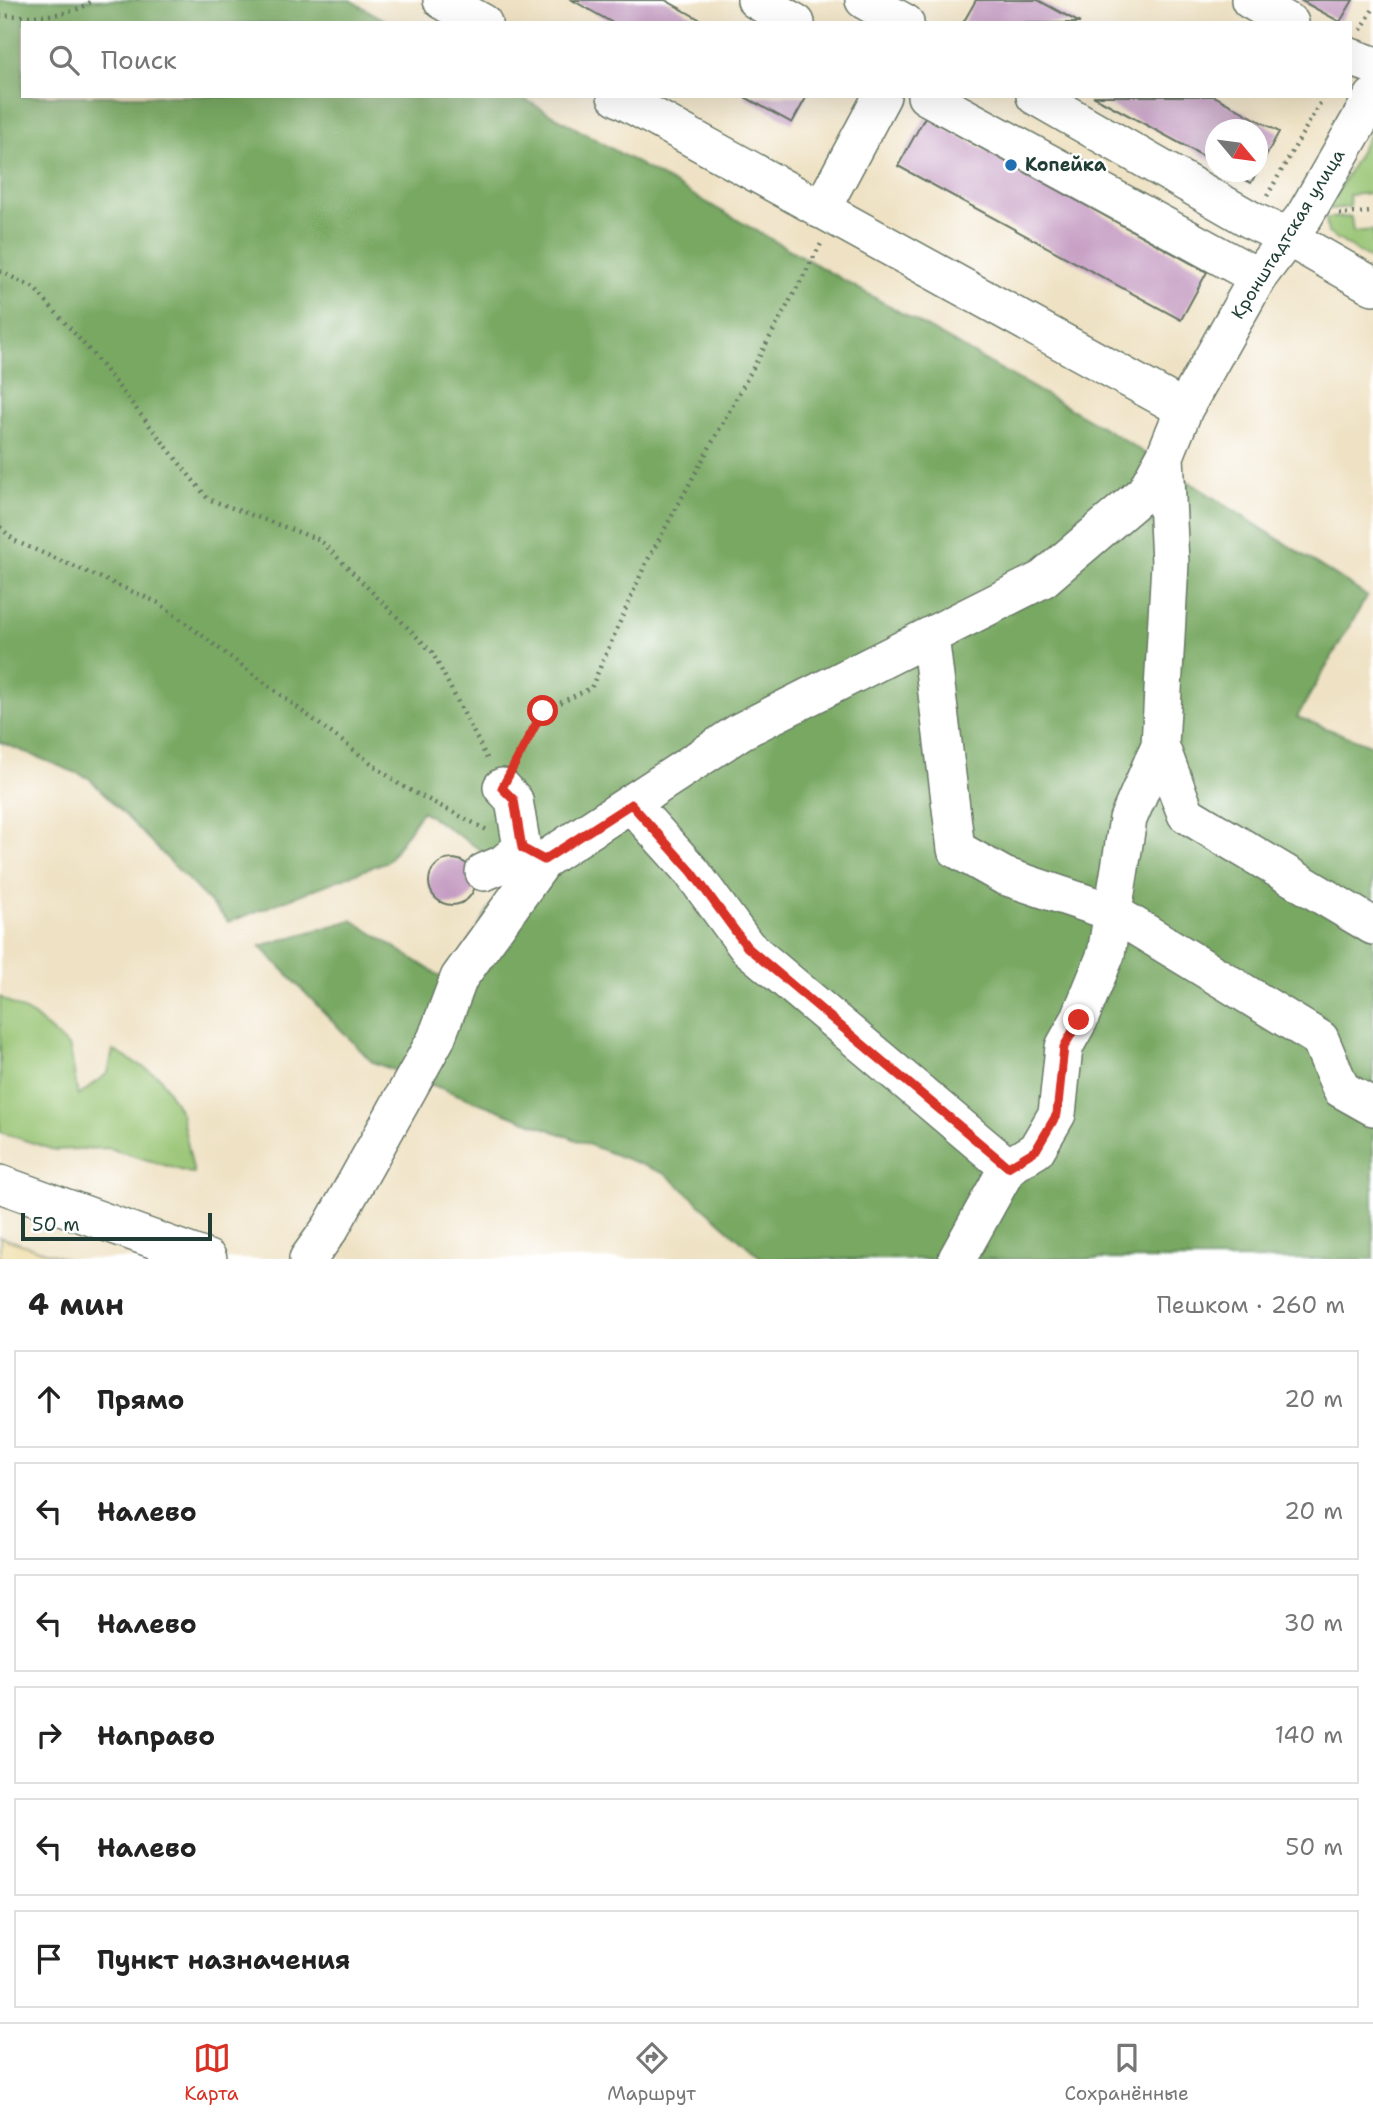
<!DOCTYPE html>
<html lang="ru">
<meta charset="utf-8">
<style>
:root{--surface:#fff;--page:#f2f2f2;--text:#222;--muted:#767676;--line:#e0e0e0;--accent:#d93025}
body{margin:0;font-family:"Shantell Sans",sans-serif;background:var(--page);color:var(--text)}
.compass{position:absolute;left:1205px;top:119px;width:63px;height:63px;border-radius:50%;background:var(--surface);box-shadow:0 7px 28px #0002;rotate:119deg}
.scale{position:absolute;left:21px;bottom:18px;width:191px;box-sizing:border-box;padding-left:7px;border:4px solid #1f3d34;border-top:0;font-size:19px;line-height:24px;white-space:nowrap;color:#1f3d34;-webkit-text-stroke:5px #fff;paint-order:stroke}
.stop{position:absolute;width:21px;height:21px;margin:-16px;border:5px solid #d93025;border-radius:50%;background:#fff}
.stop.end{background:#d93025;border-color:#fff;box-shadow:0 2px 7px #0008}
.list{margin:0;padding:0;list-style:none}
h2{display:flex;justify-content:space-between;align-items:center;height:91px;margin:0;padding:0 28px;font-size:30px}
h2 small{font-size:23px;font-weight:400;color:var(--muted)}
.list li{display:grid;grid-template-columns:46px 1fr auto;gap:21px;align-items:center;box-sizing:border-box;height:98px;margin:0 14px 14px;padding:0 14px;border:2px solid var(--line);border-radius:0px}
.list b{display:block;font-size:26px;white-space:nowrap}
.list em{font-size:23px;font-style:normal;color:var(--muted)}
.icon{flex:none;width:38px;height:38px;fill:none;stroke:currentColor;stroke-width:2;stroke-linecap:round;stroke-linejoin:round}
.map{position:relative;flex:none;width:1373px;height:1259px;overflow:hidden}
.search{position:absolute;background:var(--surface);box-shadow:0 7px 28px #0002;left:21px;right:21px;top:21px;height:77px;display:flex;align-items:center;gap:18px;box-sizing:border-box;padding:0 24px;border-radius:0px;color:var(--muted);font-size:26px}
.sheet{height:763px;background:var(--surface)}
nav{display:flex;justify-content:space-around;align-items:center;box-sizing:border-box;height:98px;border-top:2px solid var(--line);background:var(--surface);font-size:19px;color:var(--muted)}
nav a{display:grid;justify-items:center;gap:4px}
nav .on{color:var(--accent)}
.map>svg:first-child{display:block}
.green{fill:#95c270;stroke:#5a8052;stroke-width:2}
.forest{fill:#78a862;stroke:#4c724b;stroke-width:2}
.sand{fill:#eeda9e;stroke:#868c69;stroke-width:2}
.building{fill:#c298c0}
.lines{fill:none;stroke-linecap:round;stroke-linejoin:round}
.minor-casing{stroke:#687766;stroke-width:40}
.path{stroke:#687766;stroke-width:4.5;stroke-dasharray:2 5;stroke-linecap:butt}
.minor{stroke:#fff;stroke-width:37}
.route{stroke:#d93025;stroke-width:9}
.poi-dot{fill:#1f6fb2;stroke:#fff;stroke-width:2.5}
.labels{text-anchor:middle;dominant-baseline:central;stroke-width:5;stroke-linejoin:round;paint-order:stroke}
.poi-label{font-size:18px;font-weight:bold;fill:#1f3d34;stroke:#fff;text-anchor:start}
.street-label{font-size:18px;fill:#1f3d34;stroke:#fff}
</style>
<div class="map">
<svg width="1373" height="1259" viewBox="0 0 1373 1259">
<rect width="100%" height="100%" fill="#fff"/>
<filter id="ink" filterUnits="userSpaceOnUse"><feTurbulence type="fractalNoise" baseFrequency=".0143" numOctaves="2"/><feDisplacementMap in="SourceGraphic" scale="14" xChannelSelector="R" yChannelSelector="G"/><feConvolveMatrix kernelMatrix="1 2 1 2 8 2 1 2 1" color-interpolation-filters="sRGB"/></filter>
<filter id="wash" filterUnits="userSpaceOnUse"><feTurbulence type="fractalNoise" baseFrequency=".00686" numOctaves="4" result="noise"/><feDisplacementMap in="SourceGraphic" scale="28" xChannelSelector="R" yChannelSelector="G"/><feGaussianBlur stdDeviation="1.57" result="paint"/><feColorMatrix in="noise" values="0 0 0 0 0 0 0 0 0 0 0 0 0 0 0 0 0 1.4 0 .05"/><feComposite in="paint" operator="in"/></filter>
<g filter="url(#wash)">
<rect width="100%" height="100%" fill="#efe2c4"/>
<path class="green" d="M1373 128V198L1372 193 1349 195 1350 207 1328 209Z
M1351 217 1353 232 1373 230V261L1328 233 1326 218Z
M0 997 34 1016 70 1048 78 1096 108 1073 113 1050 160 1077 181 1113 194 1174 108 1148 54 1150 0 1132Z"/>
<path class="forest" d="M0 0H350L390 23H23V96H519L1113 433 1367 596 1297 717 1373 746V1259H762L666 1174 372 1062 260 946 352 920 446 980 512 871 422 811 388 861 229 922 89 778 0 742Z"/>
<path class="sand" d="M0 1237 66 1259H0Z"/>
<g id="blocks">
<path class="building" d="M572 0H665L706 23H613Z
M976 0H1038L1080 23H963Z
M1300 0H1353L1340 22Z
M743 96H807L792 123Z
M1093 96H1214L1279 132 1258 170V130H1216V163Z
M925 117 1207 272 1181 320 898 166Z
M1230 172H1257L1251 183Z
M429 882a23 23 0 1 1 46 0a23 23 0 1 1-46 0Z"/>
</g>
</g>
<g filter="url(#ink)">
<use href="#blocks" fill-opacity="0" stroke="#687766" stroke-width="2"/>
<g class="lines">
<defs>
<path id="minor" d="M442 0 483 23
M756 0 796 23
M864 0 905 23
M1250 0 1290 23
M1350 57 1373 65
M616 96 1184 409
M926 96 1258 277
M1035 96 1253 221 1289 238 1373 286
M1373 97 1305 215 1258 277 1184 409 1165 456 1170 563 1160 745 1186 814 1373 926
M821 210 882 96
M930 636 956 849 1004 876 1112 912 1320 1039 1341 1089 1373 1107
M502 787 514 800 522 848
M631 804 692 872 747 947 1008 1167
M484 872 503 864 522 848
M0 1184 208 1259
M308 1259 331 1227 436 1039 459 978 544 860 741 731 1043 579 1145 492 1165 456
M957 1259 1008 1167 1036 1150 1057 1114 1064 1047 1079 1020 1106 954 1128 819 1160 745"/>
</defs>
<use href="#minor" class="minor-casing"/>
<path class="path" d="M0 16C30 15 69 20 93 0
M1361 30 1373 9
M1267 196 1324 96
M1339 214 1373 212
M0 271 34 288 91 352 208 499 320 540 432 652 489 762
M0 527 15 541 159 603 400 785 489 831
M516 762 543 711 591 688 645 565 822 242"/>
<use href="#minor" class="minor"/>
</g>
</g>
<g class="lines" filter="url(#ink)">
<path class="route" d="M543 711 502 788 514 800 522 848 544 860 631 804 692 872 747 947 1008 1167 1036 1150 1057 1114 1064 1047 1079 1020"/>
</g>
<circle class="poi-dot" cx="1011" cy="165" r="7"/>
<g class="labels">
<g class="poi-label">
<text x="1025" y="165">Копейка</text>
</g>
<g class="street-label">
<text transform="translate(1288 234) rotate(-58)">Кронштадтская улица</text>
</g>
</g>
</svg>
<svg class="compass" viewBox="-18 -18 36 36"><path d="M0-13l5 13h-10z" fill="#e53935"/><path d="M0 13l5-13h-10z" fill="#767676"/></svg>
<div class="scale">50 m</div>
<div class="stop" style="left:543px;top:711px"></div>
<div class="stop end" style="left:1079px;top:1020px"></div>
<div class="search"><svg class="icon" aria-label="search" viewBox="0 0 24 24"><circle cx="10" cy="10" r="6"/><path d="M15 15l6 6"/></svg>Поиск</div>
</div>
<section class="sheet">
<h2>4 мин<small>Пешком · 260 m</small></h2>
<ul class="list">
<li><svg class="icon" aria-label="ahead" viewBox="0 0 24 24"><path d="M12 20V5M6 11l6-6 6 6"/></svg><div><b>Прямо</b></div><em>20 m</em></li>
<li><svg class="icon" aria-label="left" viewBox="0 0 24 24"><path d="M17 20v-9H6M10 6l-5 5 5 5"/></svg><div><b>Налево</b></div><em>20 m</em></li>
<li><svg class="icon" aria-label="left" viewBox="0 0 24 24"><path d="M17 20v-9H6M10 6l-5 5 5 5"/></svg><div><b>Налево</b></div><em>30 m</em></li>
<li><svg class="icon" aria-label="right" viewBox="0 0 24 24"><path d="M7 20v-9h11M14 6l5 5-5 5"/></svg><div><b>Направо</b></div><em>140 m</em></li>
<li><svg class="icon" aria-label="left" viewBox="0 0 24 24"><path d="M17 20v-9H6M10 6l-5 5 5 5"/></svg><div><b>Налево</b></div><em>50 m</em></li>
<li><svg class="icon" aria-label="arrive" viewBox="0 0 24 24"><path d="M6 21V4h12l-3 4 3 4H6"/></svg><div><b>Пункт назначения</b></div></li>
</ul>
</section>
<nav>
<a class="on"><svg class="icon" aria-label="map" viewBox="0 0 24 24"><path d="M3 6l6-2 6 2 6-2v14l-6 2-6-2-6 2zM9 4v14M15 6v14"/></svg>Карта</a>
<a><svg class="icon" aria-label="directions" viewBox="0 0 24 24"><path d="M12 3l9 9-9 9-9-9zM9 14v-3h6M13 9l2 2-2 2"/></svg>Маршрут</a>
<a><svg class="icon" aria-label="saved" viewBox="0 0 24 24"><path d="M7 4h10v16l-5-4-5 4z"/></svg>Сохранённые</a>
</nav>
